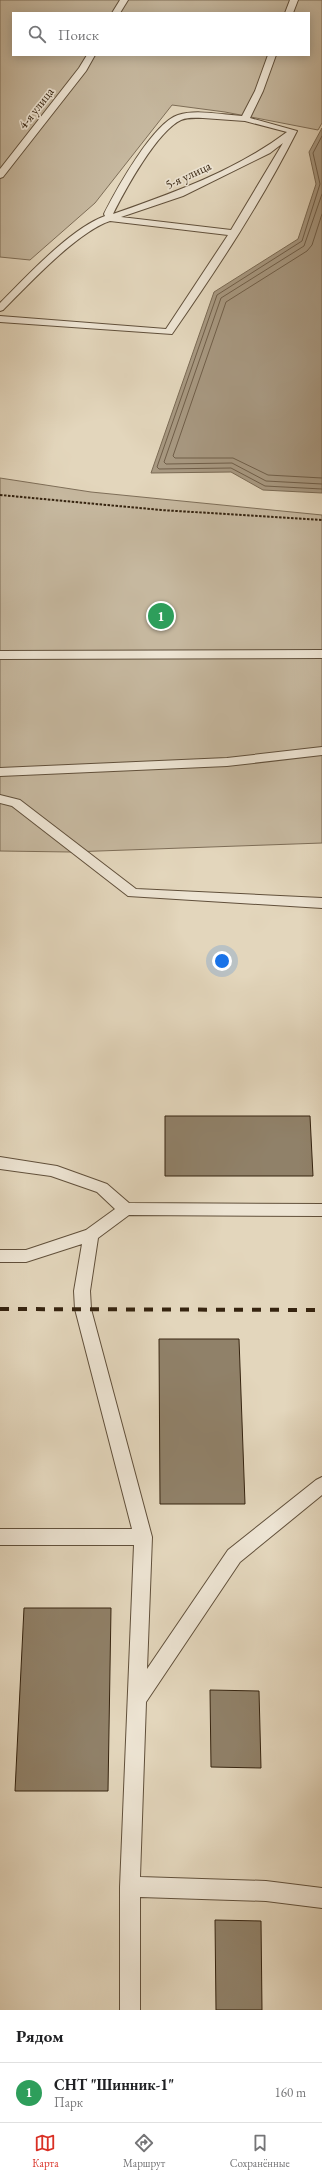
<!DOCTYPE html>
<html lang="ru">
<meta charset="utf-8">
<style>
:root{--surface:#fff;--page:#f6f6f6;--text:#202124;--muted:#757577;--line:#e0e0e0;--accent:#d93025}
body{margin:0;font-family:"EB Garamond",serif;background:var(--page);color:var(--text)}
.you{position:absolute;left:222px;top:961px;width:14px;height:14px;margin:-10px;border:3px solid #fff;border-radius:50%;background:#1a73e8;box-shadow:0 0 0 6px #1a73e833}
.badge{display:grid;place-items:center;width:26px;height:26px;border-radius:50%;background:var(--accent);color:#fff;font-size:13px;font-weight:700}
.pin{position:absolute;translate:-50% -50%;border:2px solid #fff;box-shadow:0 1px 4px #0006}
.list{margin:0;padding:0;list-style:none}
h2{display:flex;justify-content:space-between;align-items:center;height:52px;margin:0;padding:0 16px;font-size:17px}
h2 small{font-size:13px;font-weight:400;color:var(--muted)}
.list li{display:grid;grid-template-columns:26px 1fr auto;gap:12px;align-items:center;box-sizing:border-box;height:60px;padding:0 16px;border-top:1px solid var(--line)}
.list b{display:block;font-size:15px;white-space:nowrap}
.list p{margin:0;font-size:13px;white-space:nowrap;color:var(--muted)}
.list em{font-size:13px;font-style:normal;color:var(--muted)}
.icon{flex:none;width:22px;height:22px;fill:none;stroke:currentColor;stroke-width:2;stroke-linecap:round;stroke-linejoin:round}
.map{position:relative;flex:none;width:322px;height:2010px;overflow:hidden}
.search{position:absolute;background:var(--surface);box-shadow:0 2px 10px #0003;left:12px;right:12px;top:12px;height:44px;display:flex;align-items:center;gap:10px;box-sizing:border-box;padding:0 14px;border-radius:0px;color:var(--muted);font-size:15px}
.sheet{height:112px;background:var(--surface)}
nav{display:flex;justify-content:space-around;align-items:center;box-sizing:border-box;height:56px;border-top:1px solid var(--line);background:var(--surface);font-size:11px;color:var(--muted)}
nav a{display:grid;justify-items:center;gap:2px}
nav .on{color:var(--accent)}
.map>svg:first-child{display:block}
.green{fill:#c6b89f;stroke:#7e6e58;fill-rule:evenodd}
.water{fill:#a89982;stroke:#7a6a54}
.lines{fill:none;stroke-linecap:round;stroke-linejoin:round}
.shore{stroke:#6f5e49;stroke-width:1}
.building{fill:#908169;stroke:#362410}
.service-casing{stroke:#61503b;stroke-width:2}
.path{stroke:#362410;stroke-width:2;stroke-dasharray:2.5 1.5;stroke-linecap:butt}
.service{fill:#ede4d3;fill-rule:evenodd}
.rail{stroke:#362410;stroke-width:4;stroke-dasharray:9 9;stroke-linecap:butt}
.labels{text-anchor:middle;dominant-baseline:central;stroke-width:3.5;stroke-linejoin:round;paint-order:stroke}
.far-street-label{font-size:13px;fill:#362410;stroke:#ede4d3}
</style>
<div class="map">
<svg width="322" height="2010" viewBox="0 0 322 2010">
<rect width="100%" height="100%" fill="#e3d6bc"/>
<filter id="stains"><feTurbulence type="fractalNoise" baseFrequency=".005" numOctaves="4"/><feColorMatrix values="0 0 0 0 .2 0 0 0 0 .09 0 0 0 0 .02 0 0 0 .5 -.17"/></filter>
<radialGradient id="worn" r=".72"><stop offset=".6" stop-color="#630" stop-opacity="0"/><stop offset="1" stop-color="#630" stop-opacity=".3"/></radialGradient>
<path class="green" d="M0 0H322V123L318 130 225 112 172 105 95 203 30 260 0 257ZM13 13H309V55H13Z
M0 478 91 492 322 515V843L71 852 0 851Z"/>
<path class="water" d="M322 128V493L263 490 231 472 151 473 214 292 298 239 316 184 309 152Z"/>
<g class="lines">
<path class="shore" d="M322 136 313 153 320 184 302 241 217 295 157 467 159 469 231 468 265 486 322 489
M322 194 304 246 221 298 164 462 166 464 232 463 266 481 322 484
M322 214 312 245 307 251 226 302 173 456 175 458H233L268 475 322 478"/>
</g>
<path class="building" d="M165 1116H310L313 1176H165Z
M159 1339H239L245 1504H160Z
M24 1608H111L108 1791H15Z
M210 1690 259 1691 261 1768 211 1767Z
M215 1920 261 1921 262 2010H216Z"/>
<g class="lines">
<defs>
<path id="service" d="M120 0H128L120 13H112Z
M290 0H298L293 13H285Z
M87 55H95L86 71 3 177 0 178V169L79 68Z
M268 55H276L263 91 250 118 297 131C262 201 217 269 172 334L0 322V316L166 329 228 235 110 221C77 232 29 284 3 310L0 311V303C26 277 71 228 105 216L104 214C116 190 153 123 178 115 197 109 222 115 242 116L255 91ZM203 118 245 121 287 132C235 171 173 193 113 214 125 190 157 131 181 120 188 117 196 118 203 118ZM283 143 231 230 121 217 183 196 270 153Z
M322 650V658L0 659V651Z
M322 747V755L227 766 0 776V768L227 758Z
M0 795 20 800 136 889 322 898V908L128 896 12 806 0 803Z
M0 1157 57 1166 107 1184 129 1203 322 1204V1216L129 1215 98 1238 90 1291 91 1309 152 1537 147 1669 228 1550 316 1480 322 1477V1495L240 1562 146 1702 140 1877 266 1881 322 1888V1908L266 1901 140 1897V2010H120V1887L134 1545H0V1529H132L75 1309 74 1291 82 1244 26 1262H0V1250H26L86 1230 115 1209 97 1192 51 1176 0 1169Z"/>
</defs>
<use href="#service" class="service-casing"/>
<path class="path" d="M0 495 161 510 322 520"/>
<use href="#service" class="service"/>
<path class="rail" d="M0 1309 322 1310"/>
</g>
<g class="labels">
<g class="far-street-label">
<text transform="translate(36 108) rotate(-52)">4-я улица</text>
<text transform="translate(188 175) rotate(-25)">5-я улица</text>
</g>
</g>
<rect width="100%" height="100%" filter="url(#stains)"/>
<rect width="100%" height="100%" fill="url(#worn)"/>
</svg>
<div class="you"></div>
<div class="pin badge" style="left:161px;top:616px;background:#2e9e5b">1</div>
<div class="search"><svg class="icon" aria-label="search" viewBox="0 0 24 24"><circle cx="10" cy="10" r="6"/><path d="M15 15l6 6"/></svg>Поиск</div>
</div>
<section class="sheet">
<h2>Рядом<small></small></h2>
<ul class="list">
<li><span class="badge" style="background:#2e9e5b">1</span><div><b>СНТ &quot;Шинник-1&quot;</b><p>Парк</p></div><em>160 m</em></li>
</ul>
</section>
<nav>
<a class="on"><svg class="icon" aria-label="map" viewBox="0 0 24 24"><path d="M3 6l6-2 6 2 6-2v14l-6 2-6-2-6 2zM9 4v14M15 6v14"/></svg>Карта</a>
<a><svg class="icon" aria-label="directions" viewBox="0 0 24 24"><path d="M12 3l9 9-9 9-9-9zM9 14v-3h6M13 9l2 2-2 2"/></svg>Маршрут</a>
<a><svg class="icon" aria-label="saved" viewBox="0 0 24 24"><path d="M7 4h10v16l-5-4-5 4z"/></svg>Сохранённые</a>
</nav>
